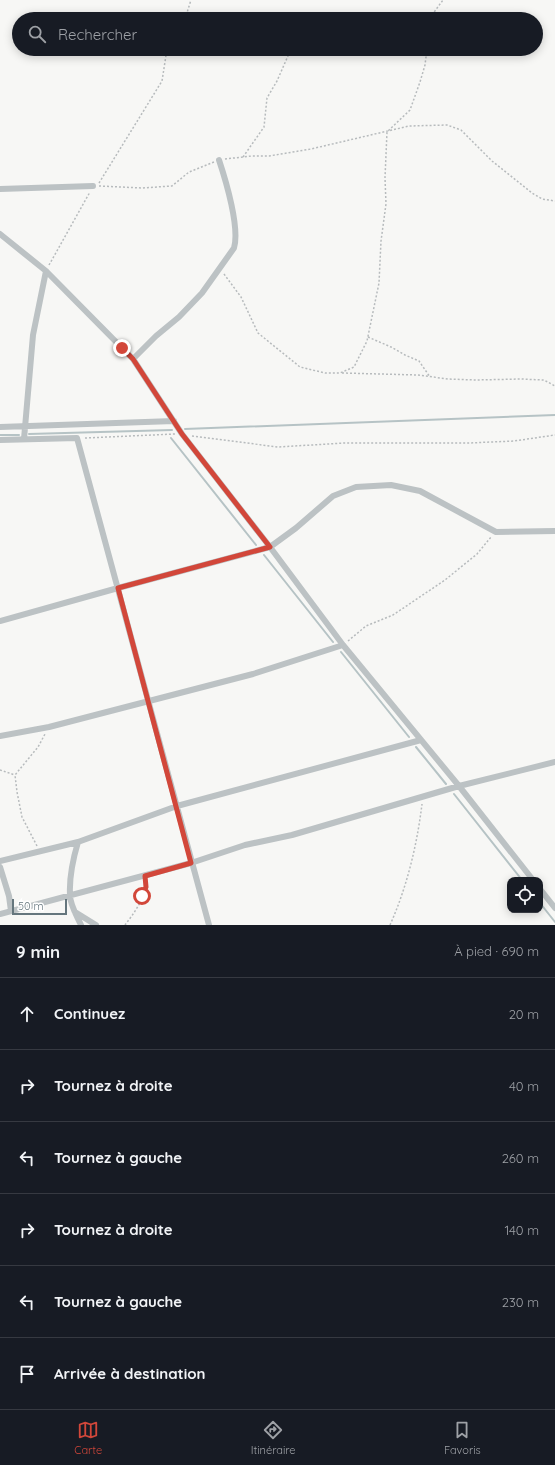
<!DOCTYPE html>
<html lang="fr">
<meta charset="utf-8">
<style>
:root{--surface:#171b24;--page:#20242c;--text:#f1f3f6;--muted:#9ea1a6;--line:#363941;--accent:#d2473a}
body{margin:0;font-family:Quicksand,sans-serif;background:var(--page);color:var(--text)}
.controls{position:absolute;right:12px;bottom:12px;display:grid;overflow:hidden;border-radius:8px;box-shadow:0 2px 10px #0003}
.controls button{width:36px;height:36px;display:grid;place-items:center;padding:0;border:0;border-bottom:1px solid var(--line);background:var(--surface);color:var(--text);font:20px sans-serif}
.scale{position:absolute;left:12px;bottom:10px;width:55px;box-sizing:border-box;padding-left:4px;border:2px solid #65767d;border-top:0;font-size:11px;line-height:14px;white-space:nowrap;color:#65767d;-webkit-text-stroke:3px #fff;paint-order:stroke}
.stop{position:absolute;width:12px;height:12px;margin:-9px;border:3px solid #d2473a;border-radius:50%;background:#fff}
.stop.end{background:#d2473a;border-color:#fff;box-shadow:0 1px 4px #0008}
.list{margin:0;padding:0;list-style:none}
h2{display:flex;justify-content:space-between;align-items:center;height:52px;margin:0;padding:0 16px;font-size:17px}
h2 small{font-size:13px;font-weight:400;color:var(--muted)}
.list li{display:grid;grid-template-columns:26px 1fr auto;gap:12px;align-items:center;box-sizing:border-box;height:72px;padding:0 16px;border-top:1px solid var(--line)}
.list b{display:block;font-size:15px;white-space:nowrap}
.list em{font-size:13px;font-style:normal;color:var(--muted)}
.icon{flex:none;width:22px;height:22px;fill:none;stroke:currentColor;stroke-width:2;stroke-linecap:round;stroke-linejoin:round}
.map{position:relative;flex:none;width:555px;height:925px;overflow:hidden}
.search{position:absolute;background:var(--surface);box-shadow:0 2px 10px #0003;left:12px;right:12px;top:12px;height:44px;display:flex;align-items:center;gap:10px;box-sizing:border-box;padding:0 14px;border-radius:22px;color:var(--muted);font-size:15px}
.sheet{height:484px;background:var(--surface)}
nav{display:flex;justify-content:space-around;align-items:center;box-sizing:border-box;height:56px;border-top:1px solid var(--line);background:var(--surface);font-size:11px;color:var(--muted)}
nav a{display:grid;justify-items:center;gap:2px}
nav .on{color:var(--accent)}
.map>svg:first-child{display:block}
.lines{fill:none;stroke-linecap:round;stroke-linejoin:round}
.stream{stroke:#b6c3c5;stroke-width:2}
.path{stroke:#b7bbbd;stroke-width:1.5;stroke-dasharray:2 2;stroke-linecap:butt}
.minor{stroke:#bcc2c4;stroke-width:6}
.route{stroke:#d2473a;stroke-width:5}
</style>
<div class="map">
<svg width="555" height="925" viewBox="0 0 555 925">
<rect width="100%" height="100%" fill="#f7f7f5"/>
<g class="lines">
<path class="stream" d="M185 429 555 415
M29 434 172 430
M0 435H19
M171 438 256 545
M264 555 333 642
M341 652 409 737
M416 747 446 784
M454 794 522 880
M540 903 555 922"/>
<path class="path" d="M185 19 191 0
M431 19 432 15 443 0
M243 157 264 127 267 98 277 81 291 49
M225 159 252 156H269L311 149 409 126 447 125 461 130 492 161 532 193 542 199 555 201
M99 183 162 81 167 49
M99 186 142 188 172 186 189 172 214 162
M49 265 90 192
M224 274 241 297 258 333 300 367 325 373H340L354 367 367 341 379 283 381 241 386 204 385 178 387 132 410 110 420 82 425 65 427 49
M368 337 391 347 405 355 419 361 430 377
M342 373 418 375 448 379 476 380 521 379 544 380 555 386
M192 436 278 447 345 443H469L514 441 555 435
M85 438 175 434
M348 641 366 626 393 615 445 580 477 554 491 537
M0 770 15 775
M37 846 22 817 17 792 15 775 38 747 45 734
M125 925C134 913 146 898 145 882
M390 925C407 887 417 845 422 804"/>
<path class="minor" d="M0 189 93 186
M0 234 46 271 133 359 182 434 270 547 343 645 459 786 533 880
M133 359 156 336 179 317 202 293 234 248C240 228 226 181 219 160
M0 427 174 421
M24 439 33 335 46 271
M0 440 77 438 209 925
M0 621 118 588 270 547 296 528 333 496 356 487 391 485 420 491 496 532 555 531
M0 736 49 727 253 674 343 645
M78 842C73 859 69 877 70 895 70 905 77 916 81 925
M0 861 78 842 177 806 421 740
M0 867 9 896 11 911
M540 889 555 908
M75 912 96 925
M0 914 191 863 245 845 292 835 459 786 555 762"/>
</g>
<g class="lines">
<path class="route" d="M122 348 133 359 182 434 270 547 118 588 191 863 145 876 146 887 142 896"/>
</g>
</svg>
<div class="controls">
<button><svg class="icon" aria-label="locate" viewBox="0 0 24 24"><circle cx="12" cy="12" r="6"/><path d="M12 2v4M12 18v4M2 12h4M18 12h4"/></svg></button>
</div>
<div class="scale">50 m</div>
<div class="stop" style="left:142px;top:896px"></div>
<div class="stop end" style="left:122px;top:348px"></div>
<div class="search"><svg class="icon" aria-label="search" viewBox="0 0 24 24"><circle cx="10" cy="10" r="6"/><path d="M15 15l6 6"/></svg>Rechercher</div>
</div>
<section class="sheet">
<h2>9 min<small>À pied · 690 m</small></h2>
<ul class="list">
<li><svg class="icon" aria-label="ahead" viewBox="0 0 24 24"><path d="M12 20V5M6 11l6-6 6 6"/></svg><div><b>Continuez</b></div><em>20 m</em></li>
<li><svg class="icon" aria-label="right" viewBox="0 0 24 24"><path d="M7 20v-9h11M14 6l5 5-5 5"/></svg><div><b>Tournez à droite</b></div><em>40 m</em></li>
<li><svg class="icon" aria-label="left" viewBox="0 0 24 24"><path d="M17 20v-9H6M10 6l-5 5 5 5"/></svg><div><b>Tournez à gauche</b></div><em>260 m</em></li>
<li><svg class="icon" aria-label="right" viewBox="0 0 24 24"><path d="M7 20v-9h11M14 6l5 5-5 5"/></svg><div><b>Tournez à droite</b></div><em>140 m</em></li>
<li><svg class="icon" aria-label="left" viewBox="0 0 24 24"><path d="M17 20v-9H6M10 6l-5 5 5 5"/></svg><div><b>Tournez à gauche</b></div><em>230 m</em></li>
<li><svg class="icon" aria-label="arrive" viewBox="0 0 24 24"><path d="M6 21V4h12l-3 4 3 4H6"/></svg><div><b>Arrivée à destination</b></div></li>
</ul>
</section>
<nav>
<a class="on"><svg class="icon" aria-label="map" viewBox="0 0 24 24"><path d="M3 6l6-2 6 2 6-2v14l-6 2-6-2-6 2zM9 4v14M15 6v14"/></svg>Carte</a>
<a><svg class="icon" aria-label="directions" viewBox="0 0 24 24"><path d="M12 3l9 9-9 9-9-9zM9 14v-3h6M13 9l2 2-2 2"/></svg>Itinéraire</a>
<a><svg class="icon" aria-label="saved" viewBox="0 0 24 24"><path d="M7 4h10v16l-5-4-5 4z"/></svg>Favoris</a>
</nav>
